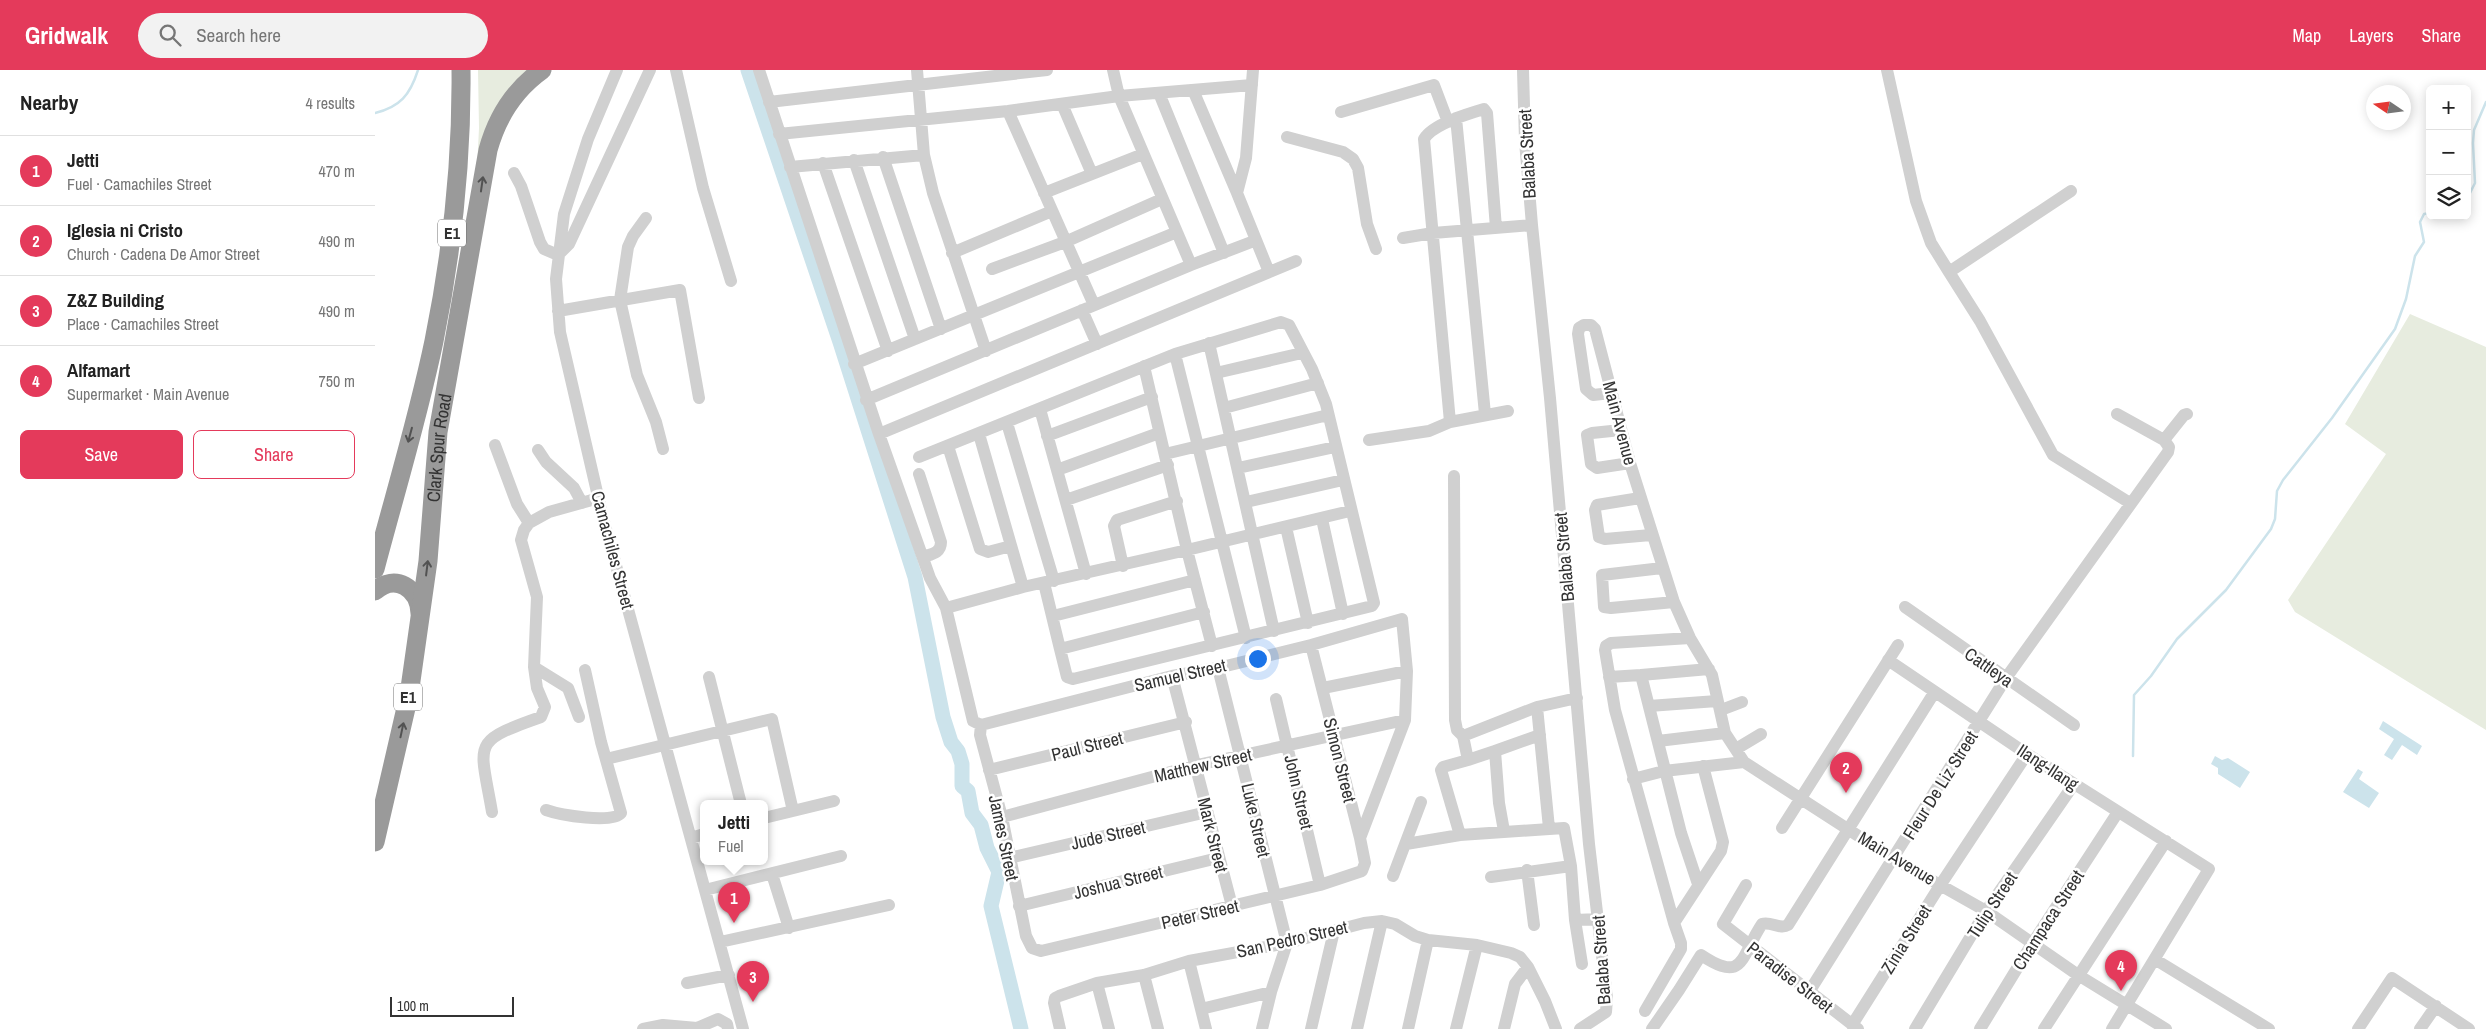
<!DOCTYPE html>
<meta charset="utf-8">
<style>
:root{--surface:#fff;--page:#f2f2f2;--text:#222;--muted:#767676;--line:#e0e0e0;--accent:#e43a5b}
body{margin:0;font-family:"Archivo Narrow",sans-serif;background:var(--page);color:var(--text)}
.controls{position:absolute;right:15px;top:15px;display:grid;overflow:hidden;border-radius:8px;box-shadow:0 2px 12px #0003}
.controls button{width:45px;height:45px;display:grid;place-items:center;padding:0;border:0;border-bottom:1px solid var(--line);background:var(--surface);color:var(--text);font:25px sans-serif}
.compass{position:absolute;left:1991px;top:15px;width:45px;height:45px;border-radius:50%;background:var(--surface);box-shadow:0 2px 12px #0003;rotate:283deg}
.scale{position:absolute;left:15px;bottom:12px;width:124px;box-sizing:border-box;padding-left:5px;border:2px solid #333;border-top:0;font-size:14px;line-height:18px;white-space:nowrap;color:#333;-webkit-text-stroke:4px #fff;paint-order:stroke}
.you{position:absolute;left:882px;top:588px;width:18px;height:18px;margin:-12px;border:4px solid #fff;border-radius:50%;background:#1a73e8;box-shadow:0 0 0 8px #1a73e833}
.badge{display:grid;place-items:center;width:32px;height:32px;border-radius:50%;background:var(--accent);color:#fff;font-size:16px;font-weight:700}
.pin{position:absolute;translate:-50% -41px;filter:drop-shadow(0 1px 2px #0008)}
.pin::after{content:'';position:absolute;top:26px;width:18px;height:15px;background:inherit;clip-path:polygon(0 0,100% 0,50% 100%)}
.popup{position:absolute;left:325px;top:730px;width:68px;height:65px;box-sizing:border-box;display:grid;place-content:center;border-radius:8px;background:var(--surface);filter:drop-shadow(0 1px 4px #0005);font-size:16px;white-space:nowrap;color:var(--muted)}
.popup b{font-size:19px;color:var(--text)}
.popup::after{content:'';position:absolute;left:50%;top:100%;margin-left:-10px;border:10px solid transparent;border-top-color:var(--surface)}
.list{margin:0;padding:0;list-style:none}
h2{display:flex;justify-content:space-between;align-items:center;height:65px;margin:0;padding:0 20px;font-size:21px}
h2 small{font-size:16px;font-weight:400;color:var(--muted)}
.list li{display:grid;grid-template-columns:32px 1fr auto;gap:15px;align-items:center;box-sizing:border-box;height:70px;padding:0 20px;border-top:1px solid var(--line)}
.list b{display:block;font-size:19px;white-space:nowrap}
.list p{margin:0;font-size:16px;white-space:nowrap;color:var(--muted)}
.list em{font-size:16px;font-style:normal;color:var(--muted)}
.actions{display:flex;gap:10px;padding:15px 20px}
.actions a{flex:1;padding:11px 0;border:1px solid var(--accent);border-radius:8px;text-align:center;font-size:18px;color:var(--accent)}
.actions .main{background:var(--accent);color:#fff}
.icon{flex:none;width:28px;height:28px;fill:none;stroke:currentColor;stroke-width:2;stroke-linecap:round;stroke-linejoin:round}
.map{position:relative;flex:none;width:2111px;height:959px;overflow:hidden}
header{display:flex;align-items:center;gap:30px;box-sizing:border-box;height:70px;padding:0 25px;background:var(--accent);color:#fff}
header strong{font-size:24px}
nav{display:flex;gap:28px;margin-inline-start:auto;font-size:18px}
.search{width:350px;height:45px;background:var(--page);display:flex;align-items:center;gap:12px;box-sizing:border-box;padding:0 18px;border-radius:28px;color:var(--muted);font-size:19px}
main{display:flex}
aside{flex:1;background:var(--surface)}
.map>svg:first-child{display:block}
.green{fill:#e7ecdf}
.water{fill:#cce3eb}
.lines{fill:none;stroke-linecap:round;stroke-linejoin:round}
.stream{stroke:#cce3eb;stroke-width:2.5}
.river{stroke:#cce3eb;stroke-width:15}
.minor{stroke:#d0d0d0;stroke-width:12}
.highway{stroke:#9a9a9a;stroke-width:19}
.oneway{stroke:#525252}
.labels{text-anchor:middle;dominant-baseline:central;stroke-width:5;stroke-linejoin:round;paint-order:stroke}
.shield{fill:#fff;stroke:#707070;stroke-width:1}
.shield-label{font-size:16px;font-weight:bold;fill:#333}
.street-label{font-size:18px;fill:#333;stroke:#fff}
</style>
<header>
<strong>Gridwalk</strong>
<div class="search"><svg class="icon" aria-label="search" viewBox="0 0 24 24"><circle cx="10" cy="10" r="6"/><path d="M15 15l6 6"/></svg>Search here</div>
<nav><a>Map</a><a>Layers</a><a>Share</a></nav>
</header>
<main>
<aside>
<h2>Nearby<small>4 results</small></h2>
<ul class="list">
<li><span class="badge">1</span><div><b>Jetti</b><p>Fuel · Camachiles Street</p></div><em>470 m</em></li>
<li><span class="badge">2</span><div><b>Iglesia ni Cristo</b><p>Church · Cadena De Amor Street</p></div><em>490 m</em></li>
<li><span class="badge">3</span><div><b>Z&amp;Z Building</b><p>Place · Camachiles Street</p></div><em>490 m</em></li>
<li><span class="badge">4</span><div><b>Alfamart</b><p>Supermarket · Main Avenue</p></div><em>750 m</em></li>
</ul>
<div class="actions"><a class="main">Save</a><a>Share</a></div>
</aside>
<div class="map">
<svg width="2111" height="959" viewBox="0 0 2111 959">
<rect width="100%" height="100%" fill="#fff"/>
<path class="green" d="M103 0H155L151 3 100 139 104 58Z
M2035 244 2111 277V660L1920 542 1913 530 2011 384 1970 354Z"/>
<path class="water" d="M2008 651 2047 676 2042 685 2027 675 2017 690 2009 685 2019 669 2004 659Z
M1840 686 1847 690 1853 688 1875 702 1865 718 1843 704V698L1836 694Z
M1983 699 1988 702 1984 709 2004 723 1994 738 1968 722Z"/>
<g class="lines">
<path class="stream" d="M0 43C25 37 35 25 43 0
M2092 129 2100 113 2098 73 2099 60 2111 32
M1758 686 1759 625 1776 606 1802 569 1851 520 1896 459 1900 449 1902 421 1908 410 1957 348 2020 259 2031 229 2040 186 2049 172 2045 152 2049 144 2055 143"/>
<path class="river" d="M373 0 465 272 540 507 568 647 576 672 583 681 587 694V716L593 721 597 743 606 755 612 778 624 802 616 836 646 959"/>
<path class="minor" d="M242 0 213 69 189 144 181 209 185 262 228 448 368 959
M301 0 328 118 356 211
M384 0 504 364 921 191
M542 0 549 85 558 123 611 281
M738 0 744 26 816 195
M878 0 871 88 862 123 894 202
M1148 0 1150 71 1157 155 1175 328 1214 774 1232 928 1231 942 1205 959
M1512 0 1541 131 1556 173 1574 202
M818 20 862 123
M784 23 849 183
M394 32 672 0
M687 34 717 104
M633 41 719 235
M966 42 1059 15 1073 52
M1081 48 1110 344
M404 64 633 41 744 26 877 15
M912 67 968 82 978 89 983 98 992 154 1001 179
M508 87 566 259
M479 90 540 269
M448 93 513 281
M415 97 549 85
M139 103 146 116 165 172 169 179 183 185 194 174 275 0
M1696 121 1574 202 1605 251 1678 385 1755 433
M669 123 768 84
M271 148 258 166 253 177 245 230 262 305 281 352 288 379
M1028 168 1058 163 1157 155
M577 183 677 141
M617 199 690 172 787 129
M707 240 722 274
M183 241 305 220 324 328
M834 273 899 561
M800 284 871 568
M479 294 802 162
M769 296 812 480 975 441
M841 303 927 283
M1236 323 1218 325 1211 319 1203 264 1204 258 1209 255H1216L1220 259 1255 393 1299 532 1236 538 1229 537 1227 505 1287 498
M491 330 816 195 879 171
M849 338 943 313
M665 339 711 504
M1075 352 1049 69C1058 54 1092 44 1109 39L1112 43 1121 158
M632 353 679 511
M1246 360 1217 363 1212 365 1216 394 1222 398 1255 393
M504 364 555 508 571 538 648 517 812 480 837 576
M604 364 648 517
M672 366 777 327
M994 370 1054 361 1075 352 1133 341
M1789 370 1809 345 1812 344
M120 375 142 434 154 453 174 442 224 428
M573 376 605 479 613 482 636 476
M163 380 171 392 199 418 207 433
M790 384 953 345
M544 387 800 284 906 252 914 255 937 299 951 334 999 533 997 536 698 609 692 607 685 579
M863 398 960 377
M682 400 784 363
M544 404 566 472C566 483 557 484 548 487
M1079 406 1080 650 1082 660 1088 666 1162 637 1202 628
M1265 428 1222 435 1220 440 1224 467 1230 469 1276 465
M691 430 793 395
M871 432 968 410
M947 449 968 544
M911 457 933 553
M748 496 739 456 742 450 802 431
M669 513 685 579 829 542
M1299 532 1315 568 1337 605 1350 663 1369 692 1519 789 1611 841 1703 905 1791 959
M1530 537 1699 655
M571 538 598 651 606 655
M678 546 820 510
M1315 568 1236 573 1231 576 1230 580 1240 640 1299 853 1346 781 1348 772 1328 696
M936 575 985 768 990 793 987 801 945 815 666 881 657 878 651 866 627 747 605 665 606 655 797 606 843 598 936 575 1027 549 1032 601 1030 650 985 768
M1513 590 1652 684 1834 799 1737 959
M159 597 193 618 204 647
M843 598 912 873 896 922 887 959
M1266 605 1334 599
M797 606 857 836
M334 607 366 734
M1234 607 1266 605 1306 763 1323 814
M948 618 1032 601
M901 629 945 815
M1274 636 1342 631
M1162 637 1174 758
M1346 640 1367 632
M1088 666 1093 690 1120 681 1124 733 1129 761
M1283 671 1350 663
M1361 679 1386 664
M1120 681 1165 665
M231 689 397 649 418 741
M614 700 811 652
M1258 709 1289 701 1369 692
M171 740C185 745 238 754 246 743L226 672 210 600
M117 742C105 672 95 672 166 647L170 637 162 618 159 597 162 527 146 470 149 460 154 453
M627 747 822 695 1030 650
M389 748 459 731
M1407 758 1523 575
M1085 765 1066 700 1068 697 1093 690
M316 768 329 764
M1031 774 1085 765 1189 758 1196 796 1200 850 1207 894
M634 788 832 742
M1152 800 1159 855
M397 804 414 858
M1018 806 1046 732
M1116 807 1196 796
M1371 815 1348 854 1483 959
M330 820 466 786
M644 836 843 788
M1200 850 1224 849
M345 872 514 835
M1781 890 1894 959
M814 891 831 959
M769 905 783 959
M312 913 354 905
M722 913 734 959
M1434 922 1631 608 1793 382 1794 377 1789 370 1742 344
M826 939 896 922
M1270 941 1306 879V873L1299 853
M1477 955 1566 814 1652 684
M268 959 288 955 322 958 343 949 352 954 353 959
M685 959 679 933 680 928 684 926 722 913 769 905 814 891 912 873 989 853 1007 851 1020 854 1040 866 1053 870 1102 875 1136 883 1145 887 1153 897 1170 931 1181 959
M936 959 959 861
M982 959 1007 851
M1033 959 1053 870
M1081 959 1102 875
M1129 959 1140 914 1153 897
M1277 959 1304 920 1326 885C1370 914 1365 887 1387 854 1396 851 1405 860 1413 855L1559 623
M1540 959 1611 841 1699 714
M1605 959 1657 874 1743 742
M1669 959 1791 771
M1983 959 2017 908 2094 959
M2045 959 2061 936"/>
<g class="highway">
<path d="M0 499C20 423 43 348 59 271 77 182 87 91 86 0"/>
<path d="M0 521C20 503 44 518 45 543"/>
<path id="s1" d="M0 772 34 625 53 491 63 362 113 80C122 47 139 20 167 0"/>
</g>
</g>
<defs><path id="oneway-shaft" d="M-6 0H5M1.5-3L5.5 0L1.5 3" fill="none" stroke-width="1.6" stroke-linecap="round" stroke-linejoin="round" transform="scale(1.25)"/></defs>
<g class="oneway">
<use href="#oneway-shaft" transform="translate(107 114) rotate(-82)"/>
<use href="#oneway-shaft" transform="translate(35 365) rotate(105)"/>
<use href="#oneway-shaft" transform="translate(52 498) rotate(-83)"/>
<use href="#oneway-shaft" transform="translate(27 660) rotate(-78)"/>
</g>
<g class="labels">
<g class="shield">
<rect x="63" y="149.5" width="28" height="27" rx="4"/>
<rect x="19" y="613.5" width="28" height="27" rx="4"/>
</g>
<g class="shield-label">
<text x="77" y="163">E1</text>
<text x="33" y="627">E1</text>
</g>
<g class="street-label">
<text transform="translate(1152 84) rotate(-93)">Balaba Street</text>
<text transform="translate(1245 353) rotate(75)">Main Avenue</text>
<text stroke="none"><textPath href="#s1" startOffset="400">Clark Spur Road</textPath></text>
<text transform="translate(238 480) rotate(75)">Camachiles Street</text>
<text transform="translate(1189 487) rotate(-95)">Balaba Street</text>
<text transform="translate(1614 597) rotate(35)">Cattleya</text>
<text transform="translate(805 605) rotate(-13)">Samuel Street</text>
<text transform="translate(712 676) rotate(-14)">Paul Street</text>
<text transform="translate(965 690) rotate(76)">Simon Street</text>
<text transform="translate(828 695) rotate(-13)">Matthew Street</text>
<text transform="translate(1673 697) rotate(33)">Ilang-Ilang</text>
<text transform="translate(1565 715) rotate(-58)">Fleur De Liz Street</text>
<text transform="translate(924 722) rotate(77)">John Street</text>
<text transform="translate(881 750) rotate(77)">Luke Street</text>
<text transform="translate(733 765) rotate(-13)">Jude Street</text>
<text transform="translate(838 765) rotate(76)">Mark Street</text>
<text transform="translate(629 768) rotate(78)">James Street</text>
<text transform="translate(1522 788) rotate(31)">Main Avenue</text>
<text transform="translate(743 812) rotate(-14)">Joshua Street</text>
<text transform="translate(1617 835) rotate(-57)">Tulip Street</text>
<text transform="translate(825 844) rotate(-13)">Peter Street</text>
<text transform="translate(1673 850) rotate(-57)">Champaca Street</text>
<text transform="translate(917 869) rotate(-13)">San Pedro Street</text>
<text transform="translate(1531 869) rotate(-58)">Zinia Street</text>
<text transform="translate(1226 890) rotate(-94)">Balaba Street</text>
<text transform="translate(1415 907) rotate(38)">Paradise Street</text>
</g>
</g>
</svg>
<div class="controls">
<button>+</button>
<button>−</button>
<button><svg class="icon" aria-label="layers" viewBox="0 0 24 24"><path d="M12 4l9 5-9 5-9-5zM3 14l9 5 9-5"/></svg></button>
</div>
<svg class="compass" viewBox="-18 -18 36 36"><path d="M0-13l5 13h-10z" fill="#e53935"/><path d="M0 13l5-13h-10z" fill="#767676"/></svg>
<div class="scale">100 m</div>
<div class="you"></div>
<div class="pin badge" style="left:359px;top:853px">1</div>
<div class="popup"><b>Jetti</b>Fuel</div>
<div class="pin badge" style="left:1471px;top:723px">2</div>
<div class="pin badge" style="left:378px;top:932px">3</div>
<div class="pin badge" style="left:1746px;top:921px">4</div>
</div>
</main>
